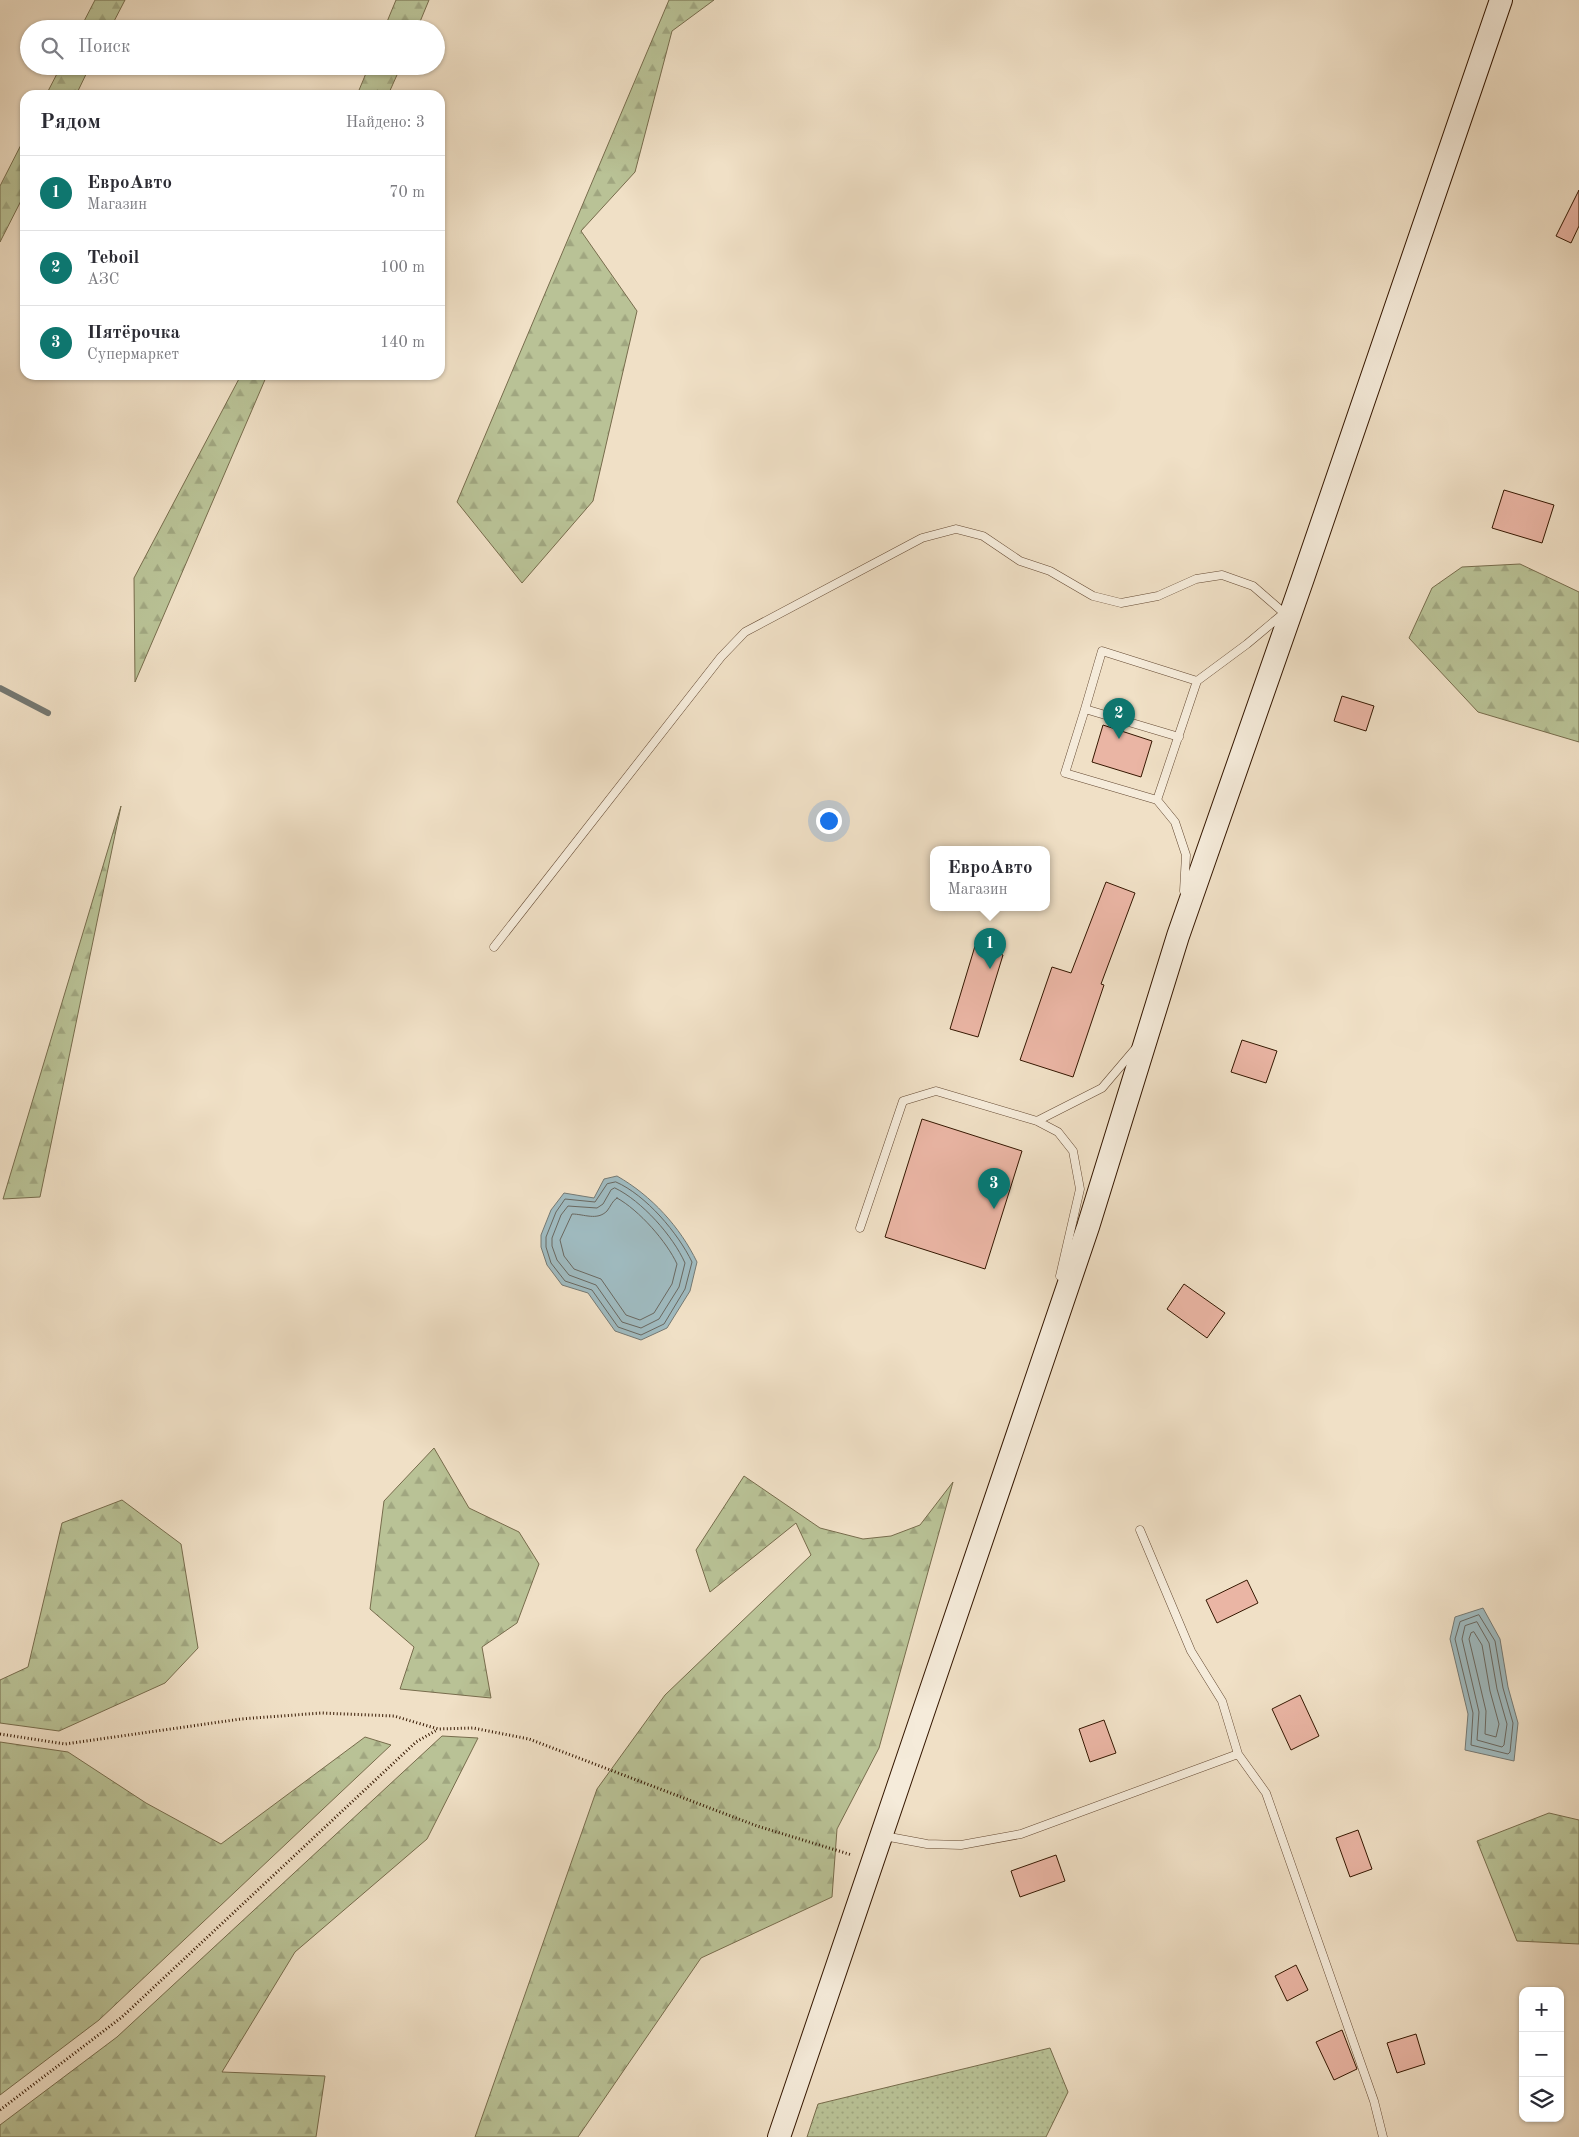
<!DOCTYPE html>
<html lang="ru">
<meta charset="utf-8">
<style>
:root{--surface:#fff;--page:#f7f7f7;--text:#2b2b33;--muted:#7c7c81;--line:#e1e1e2;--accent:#0f766e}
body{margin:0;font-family:"Old Standard TT",serif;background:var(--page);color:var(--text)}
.controls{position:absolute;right:15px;bottom:15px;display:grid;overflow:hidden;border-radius:10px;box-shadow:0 1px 4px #0004}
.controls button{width:45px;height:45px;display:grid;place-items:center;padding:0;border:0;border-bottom:1px solid var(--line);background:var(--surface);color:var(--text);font:25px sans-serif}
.you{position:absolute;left:828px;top:820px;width:18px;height:18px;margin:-12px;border:4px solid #fff;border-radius:50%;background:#1a73e8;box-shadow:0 0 0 8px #1a73e833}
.badge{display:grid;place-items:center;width:32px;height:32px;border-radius:50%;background:var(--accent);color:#fff;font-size:16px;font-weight:700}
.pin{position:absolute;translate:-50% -41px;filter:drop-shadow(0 1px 2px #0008)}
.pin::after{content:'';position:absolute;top:26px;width:18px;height:15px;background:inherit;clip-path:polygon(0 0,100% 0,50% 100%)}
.popup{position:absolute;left:930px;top:846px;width:120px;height:65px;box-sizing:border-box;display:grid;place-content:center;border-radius:10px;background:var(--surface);filter:drop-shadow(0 1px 4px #0005);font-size:16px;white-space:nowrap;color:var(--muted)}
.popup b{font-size:19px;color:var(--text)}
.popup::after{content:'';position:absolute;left:50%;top:100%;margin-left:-10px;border:10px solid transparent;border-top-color:var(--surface)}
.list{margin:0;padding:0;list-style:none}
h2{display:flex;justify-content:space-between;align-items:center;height:65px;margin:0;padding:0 20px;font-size:21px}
h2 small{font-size:16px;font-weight:400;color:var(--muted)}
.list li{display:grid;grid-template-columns:32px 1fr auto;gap:15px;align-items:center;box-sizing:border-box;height:75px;padding:0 20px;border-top:1px solid var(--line)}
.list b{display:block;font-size:19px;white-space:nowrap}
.list p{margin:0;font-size:16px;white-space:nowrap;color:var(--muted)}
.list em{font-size:16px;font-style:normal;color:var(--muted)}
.icon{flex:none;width:28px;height:28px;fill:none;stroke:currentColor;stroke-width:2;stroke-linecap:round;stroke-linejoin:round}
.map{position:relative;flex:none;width:1579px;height:2137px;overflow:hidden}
.search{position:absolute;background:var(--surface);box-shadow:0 1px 4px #0004;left:20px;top:20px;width:425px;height:55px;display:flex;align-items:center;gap:12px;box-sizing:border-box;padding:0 18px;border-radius:28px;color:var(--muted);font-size:19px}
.panel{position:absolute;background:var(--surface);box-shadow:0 1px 4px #0004;left:20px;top:90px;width:425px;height:290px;border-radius:15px}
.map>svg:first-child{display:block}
.grass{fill:url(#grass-dots);stroke:#776c4c}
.forest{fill:url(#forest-firs);stroke:#776c4c}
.water{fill:#9fbabf;stroke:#757973}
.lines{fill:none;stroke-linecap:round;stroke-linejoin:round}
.shore{stroke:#6a6860;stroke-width:1}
.stream{stroke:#757973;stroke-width:6}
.building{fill:#eab5a4;stroke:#351701}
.service-casing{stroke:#644932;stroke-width:9}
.secondary-casing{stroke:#351701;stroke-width:24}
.path{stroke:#351701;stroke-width:3;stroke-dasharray:1 2.5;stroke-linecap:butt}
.service{stroke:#f5ebda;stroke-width:8}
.secondary{stroke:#f5ebda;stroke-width:22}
</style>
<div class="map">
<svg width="1579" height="2137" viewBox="0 0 1579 2137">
<defs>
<pattern id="grass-dots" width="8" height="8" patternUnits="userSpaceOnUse" patternTransform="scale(1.25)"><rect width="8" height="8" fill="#b9c296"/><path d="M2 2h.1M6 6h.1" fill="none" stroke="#a0a680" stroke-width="1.8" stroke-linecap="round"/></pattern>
<pattern id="forest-firs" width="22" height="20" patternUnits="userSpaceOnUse" patternTransform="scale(1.25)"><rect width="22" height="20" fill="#b9c296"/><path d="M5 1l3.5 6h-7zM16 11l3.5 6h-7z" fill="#a0a680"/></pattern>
</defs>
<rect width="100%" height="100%" fill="#f0e0c6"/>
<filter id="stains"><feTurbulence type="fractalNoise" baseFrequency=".004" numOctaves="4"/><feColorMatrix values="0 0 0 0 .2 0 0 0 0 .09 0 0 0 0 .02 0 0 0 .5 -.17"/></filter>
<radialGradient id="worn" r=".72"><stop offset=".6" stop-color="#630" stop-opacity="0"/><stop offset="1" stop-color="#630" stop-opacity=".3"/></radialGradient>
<path class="grass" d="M1050 2048 1068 2092 1046 2137H807L818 2104Z"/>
<path class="forest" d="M95 0H125L110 29H80Z
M396 0H429L417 29H384Z
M669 0H714L672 31 635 172 581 231 637 311 593 501 522 583 457 502Z
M61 66H90L76 95H46Z
M369 66H401L388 95H357Z
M25 137V193L0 242V186Z
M241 375H267L135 682 134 578Z
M1520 564 1579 592V742L1478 712 1409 638 1432 588 1462 567Z
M121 806 40 1197 3 1199Z
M434 1448 469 1508 519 1532 539 1564 517 1623 482 1647 491 1698 400 1689 414 1647 370 1609 384 1501Z
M744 1476 820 1528 863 1539 891 1536 920 1525 953 1482 879 1748 837 1829 832 1897 701 1958 578 2137H475L597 1789 665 1695 811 1555 796 1523 710 1592 696 1550Z
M122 1500 181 1544 198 1648 165 1683 59 1731 0 1723V1680L28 1667 62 1523Z
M442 1736 478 1738 427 1839 295 1952 222 2072 325 2076 316 2137H0V2125L117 2037Z
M365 1737 391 1745 99 2020 0 2095V1742L68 1752 146 1803 221 1844Z
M1549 1813 1579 1820V1944L1517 1941 1477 1841Z"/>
<path class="water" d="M617 1176C652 1196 680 1227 697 1262L690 1291 667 1328 641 1340 615 1331 588 1293 562 1285 547 1265 541 1247V1235L551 1210 564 1193 594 1198 604 1179Z
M1483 1608 1500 1639 1508 1687 1518 1723 1514 1761 1465 1750 1468 1714 1450 1639 1455 1617Z"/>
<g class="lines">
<path class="shore" d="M616 1182C646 1195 678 1233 692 1262L685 1289 664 1324 641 1335 618 1327 592 1290 565 1281 551 1263 546 1247V1237L556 1212 565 1199 595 1202 607 1184Z
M615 1188C642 1201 673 1236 685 1263L679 1287 659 1319 641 1328 622 1322 596 1285 569 1275 557 1260 552 1246V1238L561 1215 568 1206 597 1208 603 1204 611 1190Z
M617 1198C639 1210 667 1242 677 1264L672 1284 654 1313 640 1320 626 1315 601 1279 574 1269 564 1256 560 1240 572 1214C584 1214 597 1221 607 1211 611 1206 612 1201 617 1198Z
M1479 1615 1495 1641 1503 1688 1513 1723 1510 1752 1508 1754 1471 1745 1473 1713 1455 1639 1460 1622Z
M1477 1622 1489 1643 1497 1689 1507 1724 1504 1745 1502 1747 1477 1740 1479 1712 1462 1639 1465 1626Z
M1474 1632 1482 1645 1490 1691 1499 1724 1496 1737 1485 1734 1486 1711 1469 1639 1471 1633Z"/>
<path class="stream" d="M0 688 48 713"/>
</g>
<path class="building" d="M1579 190V226L1571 243 1556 236Z
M1504 490 1554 505 1542 543 1492 528Z
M1342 696 1374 706 1366 731 1334 721Z
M1103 725 1152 741 1141 777 1092 762Z
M1106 882 1135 893 1101 984 1104 985 1073 1077 1020 1060 1052 967 1071 973Z
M975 946 1003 955 978 1037 950 1029Z
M1242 1040 1277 1051 1266 1083 1231 1072Z
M922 1119 1022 1151 985 1269 885 1237Z
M1184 1284 1225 1313 1207 1338 1167 1309Z
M1247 1580 1258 1603 1217 1623 1206 1600Z
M1300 1695 1319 1736 1291 1750 1272 1709Z
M1104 1720 1116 1753 1090 1762 1079 1729Z
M1358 1830 1372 1869 1350 1877 1336 1838Z
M1056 1855 1065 1881 1020 1897 1011 1871Z
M1296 1965 1308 1990 1287 2001 1275 1976Z
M1342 2030 1357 2069 1334 2080 1316 2042Z
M1416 2034 1425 2064 1397 2073 1387 2043Z"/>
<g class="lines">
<defs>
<path id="service" d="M1085 709 1065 773 1157 800
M1179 737 1085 709 1102 651 1197 681
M1184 891 1186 855 1175 822 1157 800 1197 681 1247 644 1284 613
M494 947 721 657 745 632 922 538 956 529 983 536 1020 561 1050 571 1093 596 1121 603 1158 596 1196 579 1222 575 1253 586 1284 613
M1037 1121 1102 1088 1136 1048
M860 1228 903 1101 936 1091 1037 1121 1058 1132 1073 1151 1080 1189 1060 1276
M1140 1530 1191 1651 1222 1701 1238 1754 1266 1793 1374 2101 1383 2137
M884 1836 927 1844 961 1845 1021 1834 1238 1754"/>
<path id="secondary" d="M779 2137 1088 1227 1178 936 1302 581 1501 0"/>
</defs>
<use href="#service" class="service-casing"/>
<use href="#secondary" class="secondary-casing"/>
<path class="path" d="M0 1734 65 1744 241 1719 321 1713 394 1716 438 1729 473 1728 529 1739 757 1826 852 1855
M0 2110 122 2017 416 1742 437 1730"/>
<use href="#service" class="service"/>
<use href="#secondary" class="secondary"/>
</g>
<rect width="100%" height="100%" filter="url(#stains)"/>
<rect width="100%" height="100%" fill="url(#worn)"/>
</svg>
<div class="controls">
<button>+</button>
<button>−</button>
<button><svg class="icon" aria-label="layers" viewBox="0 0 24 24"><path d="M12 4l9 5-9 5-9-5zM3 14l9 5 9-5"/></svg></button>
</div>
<div class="you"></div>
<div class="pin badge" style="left:990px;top:969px">1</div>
<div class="popup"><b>ЕвроАвто</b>Магазин</div>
<div class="pin badge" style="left:1119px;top:739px">2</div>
<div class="pin badge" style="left:994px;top:1209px">3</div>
<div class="search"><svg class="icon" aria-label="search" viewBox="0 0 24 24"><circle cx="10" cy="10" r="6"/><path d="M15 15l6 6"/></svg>Поиск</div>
<section class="panel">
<h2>Рядом<small>Найдено: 3</small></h2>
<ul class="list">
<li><span class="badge">1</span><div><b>ЕвроАвто</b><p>Магазин</p></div><em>70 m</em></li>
<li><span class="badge">2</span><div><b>Teboil</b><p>АЗС</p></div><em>100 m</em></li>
<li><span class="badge">3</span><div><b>Пятёрочка</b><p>Супермаркет</p></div><em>140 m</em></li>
</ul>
</section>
</div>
